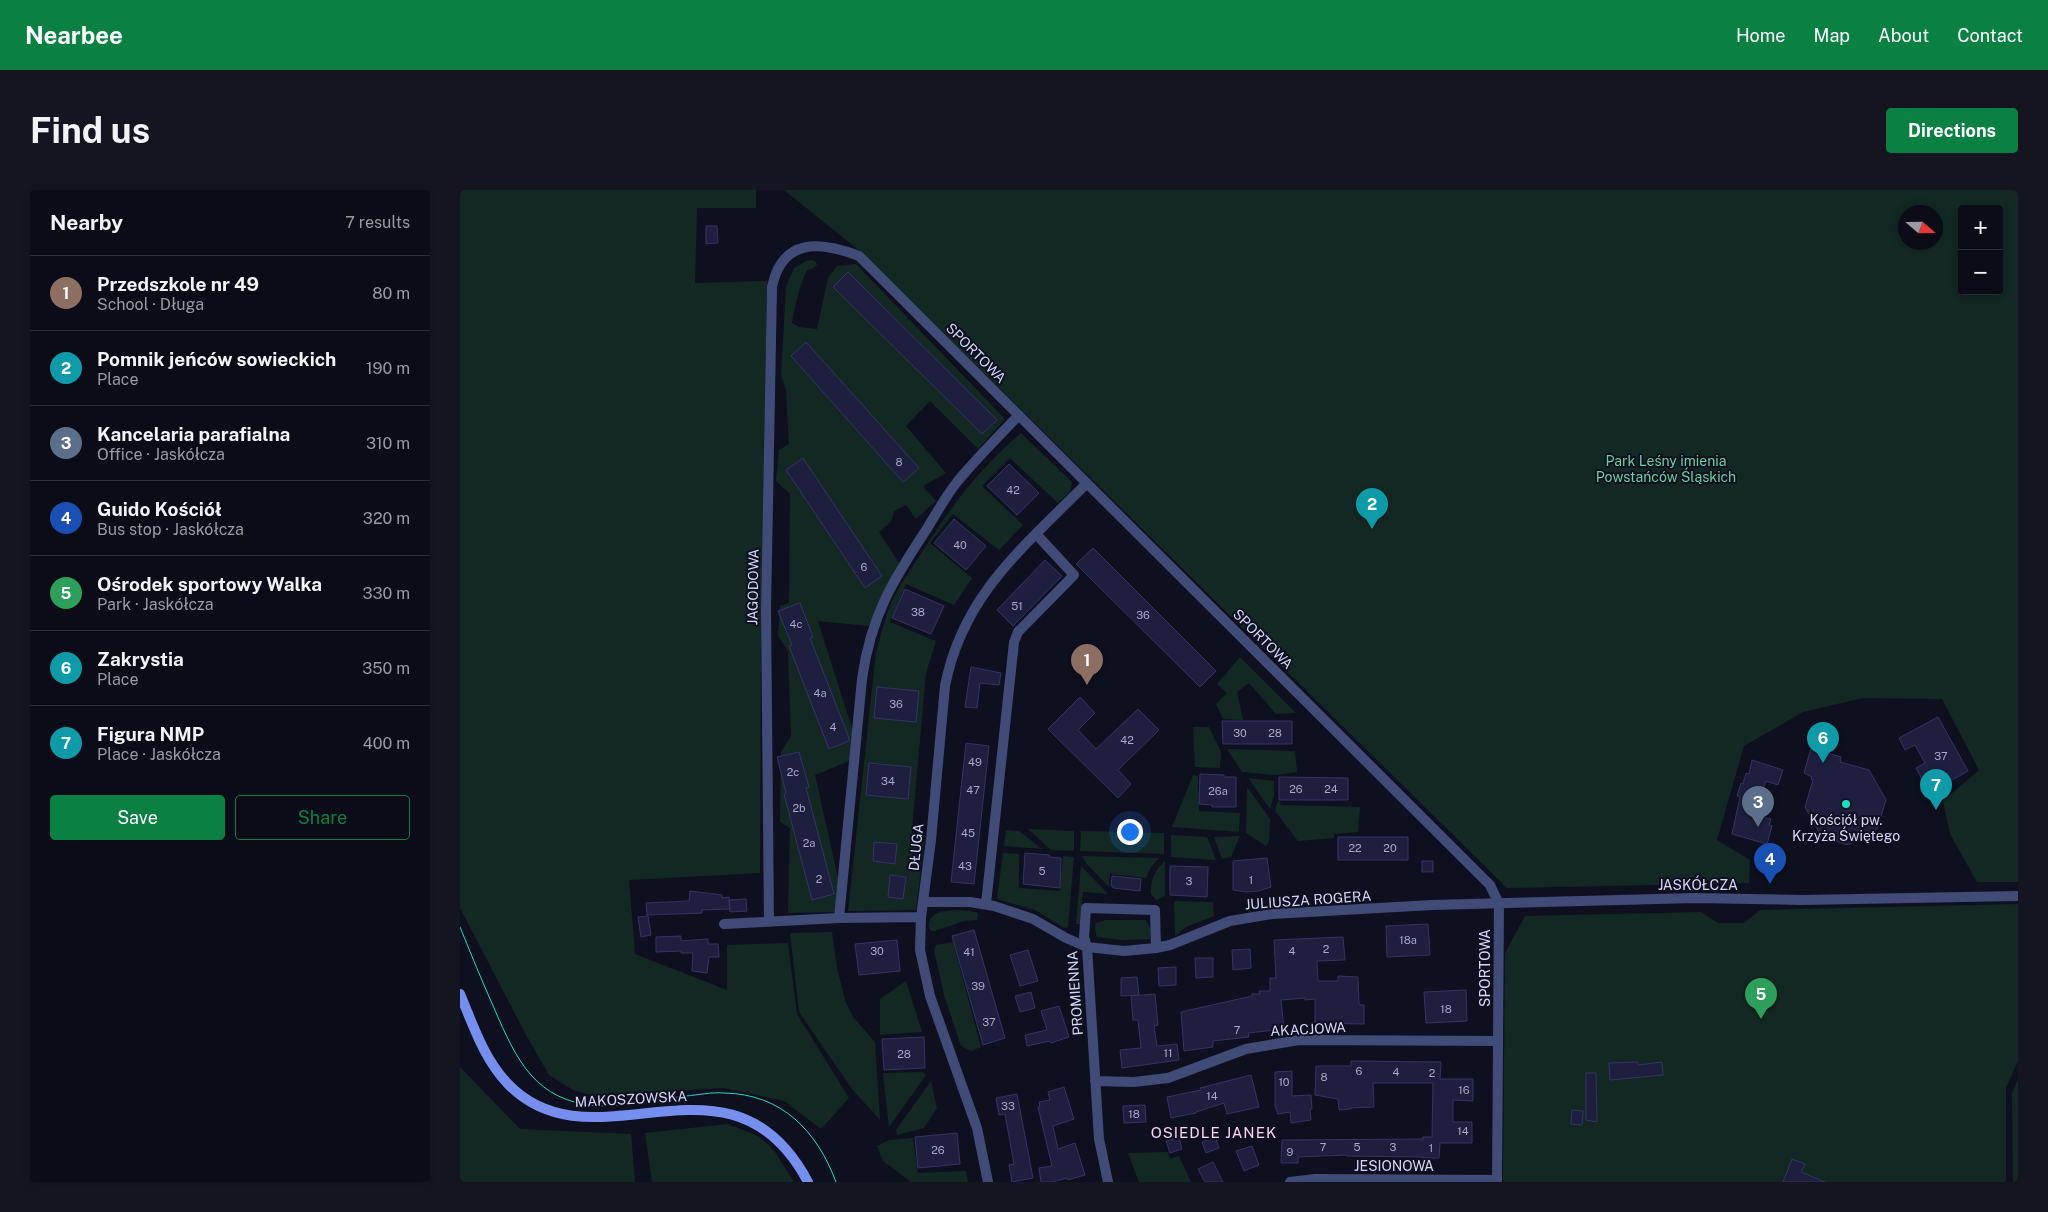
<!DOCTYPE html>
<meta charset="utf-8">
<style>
:root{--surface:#0b0c17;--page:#141520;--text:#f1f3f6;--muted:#9a9ba1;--line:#2b2c36;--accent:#0b8043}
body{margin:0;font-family:"Public Sans",sans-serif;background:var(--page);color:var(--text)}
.controls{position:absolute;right:15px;top:15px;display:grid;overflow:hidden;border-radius:5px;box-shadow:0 2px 8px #0003}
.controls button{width:45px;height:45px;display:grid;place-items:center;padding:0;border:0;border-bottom:1px solid var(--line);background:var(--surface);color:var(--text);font:25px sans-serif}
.compass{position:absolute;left:1438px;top:15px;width:45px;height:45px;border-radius:50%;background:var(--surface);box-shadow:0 2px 8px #0003;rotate:110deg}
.you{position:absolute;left:669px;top:641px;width:18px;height:18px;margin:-12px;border:4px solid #fff;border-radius:50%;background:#1a73e8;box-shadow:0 0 0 8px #1a73e833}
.badge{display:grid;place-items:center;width:32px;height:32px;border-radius:50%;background:var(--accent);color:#fff;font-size:16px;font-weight:700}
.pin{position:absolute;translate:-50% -41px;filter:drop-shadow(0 1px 2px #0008)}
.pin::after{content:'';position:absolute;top:26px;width:18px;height:15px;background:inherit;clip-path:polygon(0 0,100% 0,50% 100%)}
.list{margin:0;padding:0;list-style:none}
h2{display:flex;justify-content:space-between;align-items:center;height:65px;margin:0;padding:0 20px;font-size:21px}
h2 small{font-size:16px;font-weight:400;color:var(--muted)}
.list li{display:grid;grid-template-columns:32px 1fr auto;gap:15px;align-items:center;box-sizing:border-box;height:75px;padding:0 20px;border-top:1px solid var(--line)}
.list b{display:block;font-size:19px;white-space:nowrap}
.list p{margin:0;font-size:16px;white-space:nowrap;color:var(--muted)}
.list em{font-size:16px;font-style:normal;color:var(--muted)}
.actions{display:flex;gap:10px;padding:15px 20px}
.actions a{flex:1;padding:11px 0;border:1px solid var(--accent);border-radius:5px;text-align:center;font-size:18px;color:var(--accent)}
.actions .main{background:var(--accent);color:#fff}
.map{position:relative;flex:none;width:1558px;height:992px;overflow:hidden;border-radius:5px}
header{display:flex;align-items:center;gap:30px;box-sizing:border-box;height:70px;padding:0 25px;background:var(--accent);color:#fff}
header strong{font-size:24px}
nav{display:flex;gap:28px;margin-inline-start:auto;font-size:18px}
.intro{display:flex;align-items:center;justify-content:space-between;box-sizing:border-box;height:120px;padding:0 30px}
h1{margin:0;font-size:35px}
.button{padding:12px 22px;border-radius:5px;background:var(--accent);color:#fff;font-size:18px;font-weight:700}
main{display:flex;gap:30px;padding:0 30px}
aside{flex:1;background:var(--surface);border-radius:5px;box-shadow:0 2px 8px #0003}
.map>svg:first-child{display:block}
.green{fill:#132823;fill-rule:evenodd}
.building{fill:#1e1f3e;stroke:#333467}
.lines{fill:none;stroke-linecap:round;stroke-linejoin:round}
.street{stroke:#404b78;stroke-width:10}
.secondary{stroke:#768eed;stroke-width:10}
.tram{stroke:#1ddcc4;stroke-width:1}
.poi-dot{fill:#1ddcc4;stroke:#0f101f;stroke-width:2}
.labels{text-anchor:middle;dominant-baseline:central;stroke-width:4;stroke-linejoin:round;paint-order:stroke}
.number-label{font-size:11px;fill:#a6a9ca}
.street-label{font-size:14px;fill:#d3d7f9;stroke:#0f101f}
.park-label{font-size:14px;fill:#69d09f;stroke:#0f101f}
.poi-label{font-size:14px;fill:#d3d7f9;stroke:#0f101f}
.neighbourhood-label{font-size:15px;letter-spacing:1px;fill:#fad5f4;stroke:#0f101f}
</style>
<header>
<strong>Nearbee</strong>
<nav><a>Home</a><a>Map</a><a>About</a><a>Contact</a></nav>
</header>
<div class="intro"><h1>Find us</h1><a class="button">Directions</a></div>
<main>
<aside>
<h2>Nearby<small>7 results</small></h2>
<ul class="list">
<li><span class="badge" style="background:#8d6e63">1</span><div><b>Przedszkole nr 49</b><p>School · Długa</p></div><em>80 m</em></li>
<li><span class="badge" style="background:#0f9aa8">2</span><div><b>Pomnik jeńców sowieckich</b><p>Place</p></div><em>190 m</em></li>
<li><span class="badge" style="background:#5c6f8a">3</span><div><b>Kancelaria parafialna</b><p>Office · Jaskółcza</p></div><em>310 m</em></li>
<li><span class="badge" style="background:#1a4fb4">4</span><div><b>Guido Kościół</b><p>Bus stop · Jaskółcza</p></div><em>320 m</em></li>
<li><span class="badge" style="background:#2e9e5b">5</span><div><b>Ośrodek sportowy Walka</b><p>Park · Jaskółcza</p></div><em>330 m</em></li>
<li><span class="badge" style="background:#0f9aa8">6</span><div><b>Zakrystia</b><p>Place</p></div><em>350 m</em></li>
<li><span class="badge" style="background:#0f9aa8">7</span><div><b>Figura NMP</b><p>Place · Jaskółcza</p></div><em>400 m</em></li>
</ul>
<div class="actions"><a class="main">Save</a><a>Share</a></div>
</aside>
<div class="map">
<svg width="1558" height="992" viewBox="0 0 1558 992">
<rect width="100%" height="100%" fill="#0f101f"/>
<path class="green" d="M0 0H296V18H237L235 93 307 91 301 418 300 683 169 690 175 764 267 800V755L328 753 337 824 389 908 361 939 324 911 264 898 134 906 113 900 89 885 65 843 0 718Z
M324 0H1558V692H1517L1490 644 1483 611 1519 580 1482 509 1403 508 1343 522 1284 556 1257 650 1290 670 1289 693 1047 698 401 62ZM1502 19H1539V101H1502ZM1446 22H1476V52H1446Z
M352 70 356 72 357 75 352 79 347 80C339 97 335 115 332 133L339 137 357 139 368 88 377 76 396 74 545 229 518 259 470 211 446 236 486 283 463 296 476 311 456 329 446 315 434 321 431 332 419 342 441 376 409 436 358 431 395 548 392 570 355 585 380 697 375 722 328 723 330 638 320 632 321 562 331 546 328 461 318 446 320 416 329 413 330 304 316 291 319 260 329 254 326 200 321 185 326 97 334 78 346 71Z
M561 243 612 292 610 302 598 313 550 268 522 296 563 335 539 360 493 324 470 353 512 388 494 415 446 394 430 432 476 451 466 483 451 650 464 652 456 720 388 721 416 462C421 445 425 427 432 411 441 393 453 376 464 359 493 314 520 278 561 243Z
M780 467 836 523 816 524 789 493 777 502 783 530 763 529 756 514 767 503 757 494Z
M733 537H749L761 562 760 578 735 577Z
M767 559 835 561 837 582 816 585 782 582Z
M733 585 738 586 739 621 780 623 779 642 712 637Z
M788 588 814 591V605L810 619Z
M787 597 810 629 809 651 806 656 786 643Z
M819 611 821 615 900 617 898 642 874 644V648L838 651 815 621 817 613Z
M568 639 614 641V661L591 660Z
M546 640 559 641 582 659 544 656Z
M621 641 704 643V664L620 661Z
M711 645 747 647 756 670 711 667Z
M780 646 771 667 762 669 754 647Z
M543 663 559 664V698L600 701 603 666 614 667 608 737 604 738 577 721 537 709Z
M622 666 699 668 691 677 686 688 650 684 649 697 626 673Z
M705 671V706L696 710 691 704C691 688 694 682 705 671Z
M621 676 648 704 623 702 620 734H616Z
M714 711 753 712 754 726 726 737 715 746Z
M1558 714V871L1546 898V992H1043L1045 763 1065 726 1241 722 1258 733H1284L1300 720Z
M505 720 518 723 517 730 504 731 475 741H471L469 738C467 719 492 720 505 720Z
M646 730H686L691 740 690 749 662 750 637 747 635 740 636 733Z
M372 742 377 778 385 810 393 827 415 852 420 930 392 899 339 822 330 743Z
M493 752 521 857 511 861 501 856 484 805 474 760 476 755Z
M446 791 462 842 420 845V809Z
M0 877 60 939 171 944 175 992H0Z
M463 882 466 885 429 937 423 883Z
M1558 889V992H1553L1552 903Z
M471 891 477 918 464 938 437 945 436 940Z
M268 934 298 946 313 959 334 992H192L185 943Z
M453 948 458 983 506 981 508 992H451L423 971 417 956 429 950Z
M708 962 710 969 719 966 731 992H679L668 963Z"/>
<path class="building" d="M246 36H257L258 53 246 54Z
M388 82 537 230 522 244 373 97Z
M346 152 459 278 443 292 331 166Z
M343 268 422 386 405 398 326 280Z
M549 274 579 303 557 325 527 296Z
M494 329 526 356 506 380 474 353Z
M633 358 756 481 740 497 616 374Z
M585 370 602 386 553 436 537 420Z
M445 399 484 416 471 444 432 428Z
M340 413 353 447 350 448 389 548V551L369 559 329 456 332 455 318 421Z
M511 477 541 483 539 495 520 493 517 518 505 517Z
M417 497 459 501 456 532 414 528Z
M620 507 635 523 618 540 636 559 678 519 699 540 658 580 671 594 658 608 588 539Z
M1478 527 1508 581 1478 598 1471 584 1462 589 1456 578 1465 573 1455 555 1445 560 1439 548Z
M762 531H832V554H763Z
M506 553 529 556 514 694 491 692Z
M1351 558 1381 567 1380 572 1409 580 1426 610 1417 639 1388 655 1360 646V644L1345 617 1353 590 1351 589 1352 587 1344 583Z
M339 562 349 597 346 598 374 704 352 710 324 604 326 603 317 567Z
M1292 570 1323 580 1318 595 1306 591 1295 625 1311 629 1309 635 1312 636 1307 654 1272 644 1280 607 1277 606 1281 593 1283 594 1286 583 1289 584Z
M409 573 451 577 448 609 406 605Z
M740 584 764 585V587H776V617H752V615L739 614Z
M819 587 888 588V610H819Z
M878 647H948V670H878Z
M414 652 437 654 435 674 413 671Z
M565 663 590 665 589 667 601 668 600 698 563 694Z
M807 668 811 697 799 701 786 702 773 700V671Z
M962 671H973V682H962Z
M710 676 748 677 747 707 710 705Z
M430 685 446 687 443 709 428 707Z
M652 686 681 689 680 701 653 698V696H651Z
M230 701 262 705V708L269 707 270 719 242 720V723L187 725 186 713 229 711Z
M286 709 287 721 270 722 269 710Z
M188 726 191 745 181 747 178 727Z
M968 734 970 765 927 767 926 736Z
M514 740 545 848 523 855 492 746Z
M221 746V751L248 749V754H258L259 767H249L247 783 232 781 233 763H221V761L196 762V747Z
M883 747 885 770 857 771 858 791H878V786L898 787 899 815H904V834L855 833V809L845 810V808L821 810 824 839 788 843 789 847 753 851V857L724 861 721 822 792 806V804H800L799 801H810V788H816L814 750Z
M437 750 440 781 399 785 395 754Z
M790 759 791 778 773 780 772 760Z
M568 760 578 791 560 796 550 765Z
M735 768H753V787L736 788Z
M716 777V795L699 796 698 778Z
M677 787 679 805 661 806V788Z
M1006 800 1007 831 966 833 964 802Z
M571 802 575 818 560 822 555 806Z
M695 804 698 835 694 836 697 856 717 854 719 870 662 878 660 860 681 858 678 830H673L671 806Z
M599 816 609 847 591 853 590 851 567 856 565 845 587 840 581 821Z
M464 847 465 878 424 880 422 849Z
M891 871 981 872 980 889H1013V911L993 910V932H1012V953H980L979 968H962L963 967 886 966V965L838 967V973H821L822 950 963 949V947H972L973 893H913L914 917 891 918V919L879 920 878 909 855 905 856 876H891Z
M1177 872 1179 875 1202 872 1203 885 1150 890 1149 873Z
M832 881V906L851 905 852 919H850L851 930 831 933 830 922 818 924 815 916V882Z
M1126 883H1136L1137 932 1126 930Z
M791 885 799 917 767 924 764 913 736 922V923L711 928 707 907 741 900 740 898Z
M604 897 614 929 593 936 598 959 615 953 625 985 608 990 607 988 592 992H581L579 978 592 976 578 917H580L579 912 590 910 588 902Z
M557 904 573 988 552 992 549 975 554 974 545 924 539 925 536 908Z
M685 915 686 932 664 933 663 916Z
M1112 920 1123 921 1122 935 1111 934Z
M497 943 500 974 458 978 455 947Z
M755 947 759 958 746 963 742 952Z
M719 948 722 959 710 963 706 951Z
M792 956 799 975 784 981 776 961Z
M1332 969 1345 974 1341 982 1365 992H1323Z
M753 972 763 992H745L738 979Z"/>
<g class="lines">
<path class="street" d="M464 712H510L534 716 573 729 606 748 627 757 664 761 696 758 710 755 770 731 812 724 972 715 1235 708 1342 710 1558 706
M526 714 554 452 558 442 614 385 577 345
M379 728 402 489C411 425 433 390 468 337 477 322 486 306 497 292 516 269 538 247 559 225
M309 732 306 419 312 97C322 48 360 51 399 66L1030 695 1039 714 1037 992
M264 734 379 728 461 727
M635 891 674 892 708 888 786 859 839 850 1038 851
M528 992 517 938 470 806 460 760 461 727 471 650 485 496C503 404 564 357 627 293
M648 992 639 949 627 757 624 747 626 718 695 720 696 758
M830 992 855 989 1037 990"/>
<path class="secondary" d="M0 804C13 835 24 869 48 894 135 984 270 845 348 992"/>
<path class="tram" d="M0 737C11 764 22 791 34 818 57 871 75 911 138 916 168 915 197 910 226 906 238 905 251 902 264 903 322 904 357 941 376 992"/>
</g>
<circle class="poi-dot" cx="1386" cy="614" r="5"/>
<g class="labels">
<g class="number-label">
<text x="439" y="272">8</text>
<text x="553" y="300">42</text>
<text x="500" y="355">40</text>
<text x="404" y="377">6</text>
<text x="557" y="416">51</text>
<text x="458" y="422">38</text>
<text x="683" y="425">36</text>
<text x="336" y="434">4c</text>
<text x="360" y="503">4a</text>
<text x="436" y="514">36</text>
<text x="373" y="537">4</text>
<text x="780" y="543">30</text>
<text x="815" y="543">28</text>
<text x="667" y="550">42</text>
<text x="1481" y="566">37</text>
<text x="515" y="572">49</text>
<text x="333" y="582">2c</text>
<text x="428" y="591">34</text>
<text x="836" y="599">26</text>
<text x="871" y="599">24</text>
<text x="513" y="600">47</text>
<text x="758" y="601">26a</text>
<text x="339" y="618">2b</text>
<text x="508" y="643">45</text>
<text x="349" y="653">2a</text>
<text x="895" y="658">22</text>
<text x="930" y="658">20</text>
<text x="505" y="676">43</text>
<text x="582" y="681">5</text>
<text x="359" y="689">2</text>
<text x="791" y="690">1</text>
<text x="729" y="691">3</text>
<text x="948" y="750">18a</text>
<text x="866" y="759">2</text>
<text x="417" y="761">30</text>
<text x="832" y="761">4</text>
<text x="509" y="762">41</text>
<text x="518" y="796">39</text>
<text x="986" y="819">18</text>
<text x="529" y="832">37</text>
<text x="777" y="840">7</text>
<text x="708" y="863">11</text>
<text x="444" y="864">28</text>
<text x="899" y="881">6</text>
<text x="936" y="882">4</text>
<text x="972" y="883">2</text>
<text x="864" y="887">8</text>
<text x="824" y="892">10</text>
<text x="1004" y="900">16</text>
<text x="752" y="906">14</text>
<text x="548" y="916">33</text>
<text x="674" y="924">18</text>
<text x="1003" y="941">14</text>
<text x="863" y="957">7</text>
<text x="897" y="957">5</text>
<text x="933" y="957">3</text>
<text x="971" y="958">1</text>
<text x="478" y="960">26</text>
<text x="830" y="962">9</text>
</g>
<g class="street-label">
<text transform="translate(516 163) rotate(45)">SPORTOWA</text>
<text transform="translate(293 397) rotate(-89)">JAGODOWA</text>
<text transform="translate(803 449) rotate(45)">SPORTOWA</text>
<text transform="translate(456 657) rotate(-84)">DŁUGA</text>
<text x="1238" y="695">JASKÓŁCZA</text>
<text transform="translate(848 710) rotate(-4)">JULIUSZA ROGERA</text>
<text transform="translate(1025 778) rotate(-90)">SPORTOWA</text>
<text transform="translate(615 803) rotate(-94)">PROMIENNA</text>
<text transform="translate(848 839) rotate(-3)">AKACJOWA</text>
<text transform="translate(171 909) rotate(-3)">MAKOSZOWSKA</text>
<text x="934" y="976">JESIONOWA</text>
</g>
<g class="park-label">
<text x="1206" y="271">Park Leśny imienia<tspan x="1206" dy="16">Powstańców Śląskich</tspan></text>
</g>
<g class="poi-label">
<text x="1386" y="630">Kościół pw.<tspan x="1386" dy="16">Krzyża Świętego</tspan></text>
</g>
<g class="neighbourhood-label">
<text x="754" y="942">OSIEDLE JANEK</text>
</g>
</g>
</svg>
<div class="controls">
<button>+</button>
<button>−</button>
</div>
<svg class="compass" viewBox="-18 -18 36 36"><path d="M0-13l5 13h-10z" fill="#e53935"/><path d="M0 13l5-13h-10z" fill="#9a9ba1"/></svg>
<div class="you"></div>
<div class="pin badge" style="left:627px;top:495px;background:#8d6e63">1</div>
<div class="pin badge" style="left:912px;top:339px;background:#0f9aa8">2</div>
<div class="pin badge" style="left:1298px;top:637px;background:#5c6f8a">3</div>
<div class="pin badge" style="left:1310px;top:694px;background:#1a4fb4">4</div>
<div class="pin badge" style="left:1301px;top:829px;background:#2e9e5b">5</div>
<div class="pin badge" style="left:1363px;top:573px;background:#0f9aa8">6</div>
<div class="pin badge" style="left:1476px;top:620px;background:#0f9aa8">7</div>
</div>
</main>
